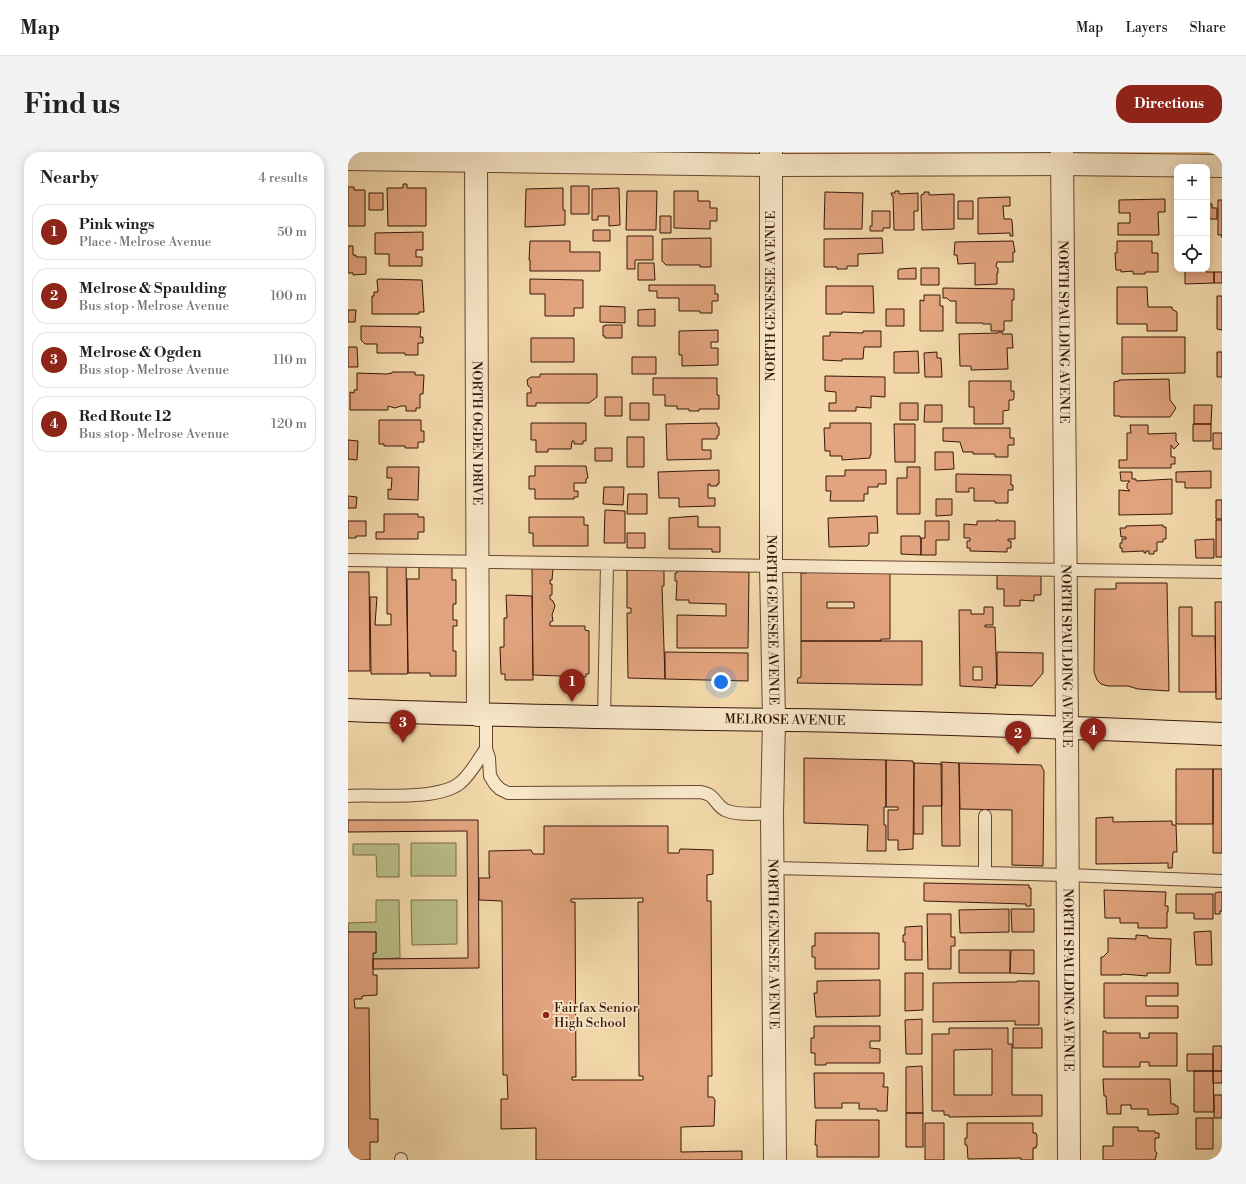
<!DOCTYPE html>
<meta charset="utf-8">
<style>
:root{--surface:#fff;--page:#f2f2f2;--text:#222;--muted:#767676;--line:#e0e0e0;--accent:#8f2418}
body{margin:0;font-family:"Libre Bodoni",serif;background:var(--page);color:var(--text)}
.controls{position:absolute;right:12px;top:12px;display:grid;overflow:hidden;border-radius:8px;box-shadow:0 2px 10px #0003}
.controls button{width:36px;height:36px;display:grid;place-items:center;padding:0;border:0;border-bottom:1px solid var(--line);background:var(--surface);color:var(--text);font:20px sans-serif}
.you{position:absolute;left:373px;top:530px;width:14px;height:14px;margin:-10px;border:3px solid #fff;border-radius:50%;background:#1a73e8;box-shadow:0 0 0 6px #1a73e833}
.badge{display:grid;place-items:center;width:26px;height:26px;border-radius:50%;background:var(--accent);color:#fff;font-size:13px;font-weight:700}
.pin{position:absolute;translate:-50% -33px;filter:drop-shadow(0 1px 2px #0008)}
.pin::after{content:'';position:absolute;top:21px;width:14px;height:12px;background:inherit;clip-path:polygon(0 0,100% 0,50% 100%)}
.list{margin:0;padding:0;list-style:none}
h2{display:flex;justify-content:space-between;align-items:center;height:52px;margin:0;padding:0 16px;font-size:17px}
h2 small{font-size:13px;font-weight:400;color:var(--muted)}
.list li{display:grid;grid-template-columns:26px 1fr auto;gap:12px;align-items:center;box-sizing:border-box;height:56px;margin:0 8px 8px;padding:0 8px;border:1px solid var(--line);border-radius:16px}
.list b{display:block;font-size:15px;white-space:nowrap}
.list p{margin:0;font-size:13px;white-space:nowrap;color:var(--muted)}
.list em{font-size:13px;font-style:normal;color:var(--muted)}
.icon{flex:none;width:22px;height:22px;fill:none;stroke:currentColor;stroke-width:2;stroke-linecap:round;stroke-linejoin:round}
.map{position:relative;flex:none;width:874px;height:1008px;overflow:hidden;border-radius:16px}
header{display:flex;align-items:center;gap:24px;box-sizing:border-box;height:56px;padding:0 20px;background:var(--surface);border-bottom:1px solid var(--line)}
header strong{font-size:19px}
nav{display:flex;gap:22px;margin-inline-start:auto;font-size:14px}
.intro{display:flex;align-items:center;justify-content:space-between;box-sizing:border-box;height:96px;padding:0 24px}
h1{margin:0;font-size:28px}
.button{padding:10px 18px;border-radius:16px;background:var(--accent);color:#fff;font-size:14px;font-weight:700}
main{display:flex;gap:24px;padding:0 24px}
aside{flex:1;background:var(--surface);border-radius:16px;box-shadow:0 2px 10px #0003}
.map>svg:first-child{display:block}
.green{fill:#babf88;stroke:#7a6b48}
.building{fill:#e2a47e;stroke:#391709;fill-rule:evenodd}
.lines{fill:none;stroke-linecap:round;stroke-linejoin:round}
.service-casing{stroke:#684831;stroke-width:14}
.minor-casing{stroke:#684831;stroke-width:24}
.secondary-casing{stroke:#391709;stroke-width:24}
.service{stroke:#f7e6c8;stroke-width:12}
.minor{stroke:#f7e6c8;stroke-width:22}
.secondary{stroke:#f7e6c8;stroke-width:22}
.poi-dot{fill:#8f2418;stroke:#f7e6c8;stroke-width:1.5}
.labels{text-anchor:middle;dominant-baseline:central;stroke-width:3.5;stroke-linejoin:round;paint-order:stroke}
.street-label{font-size:13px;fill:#391709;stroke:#f7e6c8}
.poi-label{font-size:13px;fill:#391709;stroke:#f7e6c8;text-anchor:start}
</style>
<header>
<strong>Map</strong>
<nav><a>Map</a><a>Layers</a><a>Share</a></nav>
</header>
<div class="intro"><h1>Find us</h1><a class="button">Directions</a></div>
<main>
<aside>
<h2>Nearby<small>4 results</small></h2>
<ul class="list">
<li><span class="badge">1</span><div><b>Pink wings</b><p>Place · Melrose Avenue</p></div><em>50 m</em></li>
<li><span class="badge">2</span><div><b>Melrose &amp; Spaulding</b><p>Bus stop · Melrose Avenue</p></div><em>100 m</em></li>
<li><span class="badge">3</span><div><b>Melrose &amp; Ogden</b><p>Bus stop · Melrose Avenue</p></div><em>110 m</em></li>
<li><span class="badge">4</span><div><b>Red Route 12</b><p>Bus stop · Melrose Avenue</p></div><em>120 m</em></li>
</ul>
</aside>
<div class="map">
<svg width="874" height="1008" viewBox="0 0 874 1008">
<rect width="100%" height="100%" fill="#f3d9aa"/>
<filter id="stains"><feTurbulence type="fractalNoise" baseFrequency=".005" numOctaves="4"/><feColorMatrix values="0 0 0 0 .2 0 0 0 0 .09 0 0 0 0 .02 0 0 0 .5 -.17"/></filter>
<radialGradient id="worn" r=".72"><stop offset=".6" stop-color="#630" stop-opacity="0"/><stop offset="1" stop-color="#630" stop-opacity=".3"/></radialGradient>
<path class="green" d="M63 691H108V724H63Z
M5 692H51V725H29L28 703H5Z
M28 748H51L52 806 25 807V801H28V780H1L0 771 28 770Z
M63 748H109V792L64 793Z"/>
<path class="building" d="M55 32H59V36H78V74H40L39 36H55Z
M223 34H241V62H223Z
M0 35H6V38H17V74H0Z
M215 36V58H217V73L177 75 178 37Z
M271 36 272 73 261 74V64H250V68H244V37Z
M279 39H309L308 78H278Z
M326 39H350V49H362V56H369V69H362V77L326 76Z
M547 39H551V42L570 41V59H566V78H546L545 44H544L543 41H547Z
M477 40 515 41 514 77H476Z
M576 40H581V43L606 42V77L574 78 573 43 576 42Z
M21 41H35V58H21Z
M662 45V54H655L656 67H663L664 68 665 84H662V81L630 82V46Z
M817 47V60H810L811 83H770V71H782V61H771V48Z
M870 48H874V86V83H870Z
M610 49H625V67H610Z
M859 52H864V56H869V67H859Z
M524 59H542V76H535V79H522V74H524Z
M312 64H323V81H312Z
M245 78H262V89H245Z
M75 80V98H68V105H74V114H41V102H27V81Z
M279 84H305V108H287V117H279Z
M363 86V115H352V113H318L314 109V87Z
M534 86 535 101 510 102V114H499V117H489V115H476V87Z
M182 89H222V100H252V119H182V108H181Z
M665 89 667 100H665V110H649L648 114 649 116H650V121H649V132L627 133V111L610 112 609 103H606L607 90Z
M769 89H804V101H810V120H797V122H785V119L773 120V118H768L767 101H769Z
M0 94H5V103H8V105H18V122L5 123V121H0Z
M290 111H306L307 128H290Z
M568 116V127H550V118H551V117Z
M573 116H591V133H573Z
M837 117H858V120H866V131L837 132Z
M866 120H874V131H866Z
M31 127 74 128 76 160H71V162H24V144H26V140H30L29 128Z
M182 127 235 128V156H226V164H197V142H182Z
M301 133H367V142H370V149H364V161H352V159H331V146H309V139H301Z
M478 134H525L526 161 494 160V162H478Z
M769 135H799L800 155H824V157L829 160V179H799V172H769Z
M595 136 666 137V148H664V169H656V179H643V172H635V171H608V149H602L599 146H595Z
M576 143H592V154H595V179H572V148L576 149Z
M869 144H874V178L869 177Z
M252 154 277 155V171L252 170Z
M307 157V174H290V158Z
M538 157H556V174H538Z
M0 158H8L7 170H0Z
M257 173H274V186H257V184H255V174H257Z
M13 174 73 175 72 185H75V191H70V203H57V201H29V192H17L13 188Z
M370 178V190H363V196H370V213L334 214V203H331V179Z
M515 179H533V195H516L515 207H494V209L475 208V184H482V180L515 181Z
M650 180H654V182H664L665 196H659L660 217 623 218V214H612L611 182 650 181Z
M774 185H837V221L774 222Z
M183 186H226V210H183Z
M0 195H9L10 215H0Z
M570 199 571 221H546V200Z
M589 200V206H593L594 225H577L576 201Z
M869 200H874V225H869Z
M284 205H308V222H284Z
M44 220H67V223H76L75 242H72V256H68V259H58V254H53L47 256 40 254V258H2V240L6 241V238H9V221L39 222 44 221Z
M192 222H249V245L241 251H188V254H179V241H183V236L180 234 179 228 183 225H192Z
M477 224 537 225V245L523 244V256L508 255V259H481V251H488V240L477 239Z
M305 226H369V243H371V257H351V259H341V257H329V254H317V243H305Z
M821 227 822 248 828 256 822 265H772V264H766V230L771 229V228Z
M621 229H663V239H666V246L665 248H661V258L655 259V272H626V255H621Z
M257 245H274V264H257Z
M282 251H301V268H282Z
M552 251H570V268H552Z
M577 253H594V270H576Z
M846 253H864L863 272H846Z
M31 268H73V279H76V290H70V296H57V294H36V292H31Z
M183 271H238V289H235V292H226V289H224L223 297H200V300H188V288H183Z
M369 271V274L371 275V283L369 284V287H354V298H363V307L319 308 318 272Z
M482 271H523V303H522V306L494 308V304H482V299H477L476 276H482Z
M546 272H567V310H547Z
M845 272H863V289H845Z
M782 273H800V282L828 281V289L831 292 826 297 823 293V305H827V312H823V316H771V308H779V281H783Z
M595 276H662V286H666V293H660V305H647V302H625V300H615L612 290 595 289Z
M865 281H874V297H865Z
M279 285H296V315H279Z
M0 288 10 289 9 308 0 307Z
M247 296H264V309H247Z
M587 300H605L606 317 587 318Z
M187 314H238L240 326 238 327V331H226V339H230V345H226V347H187V337H181V324H187Z
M39 315H71L70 348 40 347V337L43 338 44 326H39Z
M559 315H572V362H549V326H559Z
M371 318V332H369V334H362V332H360V346H367V354L331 355V346H311L310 320Z
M497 318H538V332H530V335H520V342H516V349H482L483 339H478V324H497Z
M863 319V336H837V330H828V320Z
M772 320H784V327H788V329L824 327V362L771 363V338L782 339 779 336V332L782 329H773Z
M608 322 663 323V333H665V338H660V351H647V349H626V336H621V340H608Z
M256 335H276L275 353 255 352Z
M280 342H299V362H279Z
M0 344 9 345 8 356H0Z
M588 347H604V363L588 364Z
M868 348H874V367H868Z
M257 358 277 359V391H256Z
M36 362H70V365H76V380H70V387H28V380H36Z
M350 364V375H372V400H364V397H321V366Z
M529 364 530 381H521V392L519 394 481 395 480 366Z
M181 365H236V373H240V394H185V381H181Z
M648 368H651V369H667V387H660V389H663V396H659V400L622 399V396H619V389H622V386H616V372L629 373V369H648Z
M868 368H874V405H868Z
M0 369H18V384H8V386H0Z
M577 369H601V388H588V403H573V386H577Z
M815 373V375H818V387H815V390H809V399H806V402H801V399H798V401H796V399L774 400V396H772V391H774V387H778V385H773L772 376H778V374Z
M279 381H297V396H279Z
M553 384H572V386H573V403L553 402Z
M866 387V406H848L847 388Z
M39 411H58L60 521 59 522H23L22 445H29L27 473H43V462H39Z
M71 411H104V428H108V452H105V468H109V474H105V499H108V524H82V521H60L59 427H71Z
M279 414H316V434H314L317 527 280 526 279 461H283V456H279Z
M184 415 205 416 204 428H202V432H204V443H202V447L205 449 207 454 204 463 205 469 202 470V474H237V478L241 479V522H238V525L185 523Z
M329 419 401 420 400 496H329V463L378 464V452L341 451V448H328L329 429H327V421H329Z
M459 419 542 420V487H533V489H453V421H459ZM479 450H506V456H479Z
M0 420H21L22 519H0Z
M649 420H693V443H686V449L672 448V454H656V437H649Z
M768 431H819L821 539 790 537 780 534H760L753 532 749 528 746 520 747 437H768Z
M158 443 184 444 185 528H157V522H153L152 495H156V466H159Z
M867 450H874V547H868Z
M636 455H645V473H637V475H647L649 533H647L648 536 612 534 611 458H623V462H636ZM625 515H634V528H625Z
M831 455H844V484H867L868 540H831Z
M453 489H574V533L449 531 450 526 453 525Z
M317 500 400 501V529L317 527Z
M649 500 695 501V521L684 534 649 533Z
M456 606 538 608V655H536V673H538V699H519L520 673 456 671Z
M538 608 565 609V611H566L565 697 550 698V688H540V658H550V655H538Z
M593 610 611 611 612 694H594Z
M566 611 594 612V654H575V682H566Z
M611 611 693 613 696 619 695 714 664 713V658L612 657Z
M828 617H865V672H828Z
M865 617H874V701H865Z
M765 665V670L824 669V673H828L829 700H825L824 716H820V711L748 712V666Z
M0 668H130L131 816 25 817V807L120 806 119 679 0 680Z
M196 674H320V701H331L332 697H335L365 698V722L359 723V749H363L364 924H360V945H365L367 948 366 974 333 975V1000L394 999V1008H188V976L153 977V947H160L159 923H155L154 749 131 748V726H142L141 722V699L183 698 185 702H196ZM295 746V750H290L291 924H295V928H224V925H228L227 750H223V747Z
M576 731 681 733V736H683V754H678V752L576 749Z
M756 738 818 740 817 754H820V760H819V776H790V771H772V766H757Z
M871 740H874V759H872V762H867V741Z
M828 742H865V767H846V761H828Z
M661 757V780L612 781 611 758Z
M663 757H686V780H664Z
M579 762H603V785H607V794H603V817H580Z
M574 774V808H557V790H555V783H557V775Z
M0 779 1 780H28V801H25V823H29V843L14 844V847H6L7 856H21L22 967H30V990H22V1008H0Z
M863 779 864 813H848L846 780Z
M467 781H531V817H467V805H464V794H467Z
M788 783 800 784V786L823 787 822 821H799V824L774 822V823H753V805H755L760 800V786L788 787Z
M611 798H662V821H611Z
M663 798H686V822L662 821Z
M557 821H575V858L557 859Z
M532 828V864L468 865 466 841H469V829Z
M669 829H691V873H667V869L585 870V831L669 830Z
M756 831H830V844H798V854H830V866H756Z
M574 867V902H558L557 868Z
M466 874H532V889H522V896L532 897V911H478V913H467V901H463V886H466Z
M601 876H660V892H664V943H694V964L601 965V963H596V959H584V882H601ZM644 897V943H606V898Z
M665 876H694V896H665Z
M755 879H758V881H792V886H801V881H829V914H801V910H792V915H755Z
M865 894H874V919H865Z
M839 902H865V919H839Z
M574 914 575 961H558V915Z
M846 919H865L866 960H846Z
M865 919H874V931H865Z
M466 921H536V933H535V935H540L539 959H529V957H511V951H494V956H467Z
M755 927H822L823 952H827V954H830V962L800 963V957H783V953H773V962H759L758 944H756Z
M866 943H874V966H866Z
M558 961H575V995H558Z
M848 966H865V997H848Z
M468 968H531V1005H469V993H467Z
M577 971H596V1008H577Z
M619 971H685V981H688L689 984V994H688V996H685V1008H673V1006L620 1007 619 993H617V986H619Z
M765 975H790V979H807V981H811V986H807V999L809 1001 807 1008H755V994H765Z"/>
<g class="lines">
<defs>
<path id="service" d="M0 408C291 414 583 414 874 420
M138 563V597L141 606 142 624 147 632 152 637 160 641 352 640C368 642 366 652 377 658 390 664 409 661 424 662
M256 565 259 412
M0 644C29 642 90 649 112 631 123 622 129 609 138 597
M424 716 719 723 874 729
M637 721V664
M53 1007V1008"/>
<g id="minor">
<path id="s1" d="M128 0 130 563"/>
<path id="s2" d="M423 0V415L426 568 424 662 427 1008"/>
<path id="s3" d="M714 0 719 576 721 1008"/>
<path d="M0 7 423 13 714 12 874 14"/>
</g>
<g id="secondary">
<path id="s4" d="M0 558C146 564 293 566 439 568 584 570 729 576 874 582"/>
</g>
</defs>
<use href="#service" class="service-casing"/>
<use href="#minor" class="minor-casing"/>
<use href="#secondary" class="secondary-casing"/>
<use href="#service" class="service"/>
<use href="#minor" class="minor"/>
<use href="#secondary" class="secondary"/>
</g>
<circle class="poi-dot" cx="198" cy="863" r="4"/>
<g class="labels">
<g class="street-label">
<text transform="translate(423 144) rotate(-90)">NORTH GENESEE AVENUE</text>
<text stroke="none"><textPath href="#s3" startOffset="180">NORTH SPAULDING AVENUE</textPath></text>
<text stroke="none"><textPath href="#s1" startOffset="281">NORTH OGDEN DRIVE</textPath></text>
<text stroke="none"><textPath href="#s2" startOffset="468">NORTH GENESEE AVENUE</textPath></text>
<text stroke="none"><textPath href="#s3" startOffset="504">NORTH SPAULDING AVENUE</textPath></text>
<text stroke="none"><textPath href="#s4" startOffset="437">MELROSE AVENUE</textPath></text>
<text stroke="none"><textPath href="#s2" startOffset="792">NORTH GENESEE AVENUE</textPath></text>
<text stroke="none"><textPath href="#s3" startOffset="828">NORTH SPAULDING AVENUE</textPath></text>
</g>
<g class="poi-label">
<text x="206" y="856">Fairfax Senior<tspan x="206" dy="15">High School</tspan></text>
</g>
</g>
<rect width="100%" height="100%" filter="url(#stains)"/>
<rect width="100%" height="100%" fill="url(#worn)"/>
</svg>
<div class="controls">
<button>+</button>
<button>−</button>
<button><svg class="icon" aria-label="locate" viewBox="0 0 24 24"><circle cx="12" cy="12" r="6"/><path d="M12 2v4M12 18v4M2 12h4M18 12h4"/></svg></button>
</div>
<div class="you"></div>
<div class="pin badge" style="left:224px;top:550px">1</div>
<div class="pin badge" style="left:670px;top:602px">2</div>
<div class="pin badge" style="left:55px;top:591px">3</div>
<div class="pin badge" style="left:745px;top:599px">4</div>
</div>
</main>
